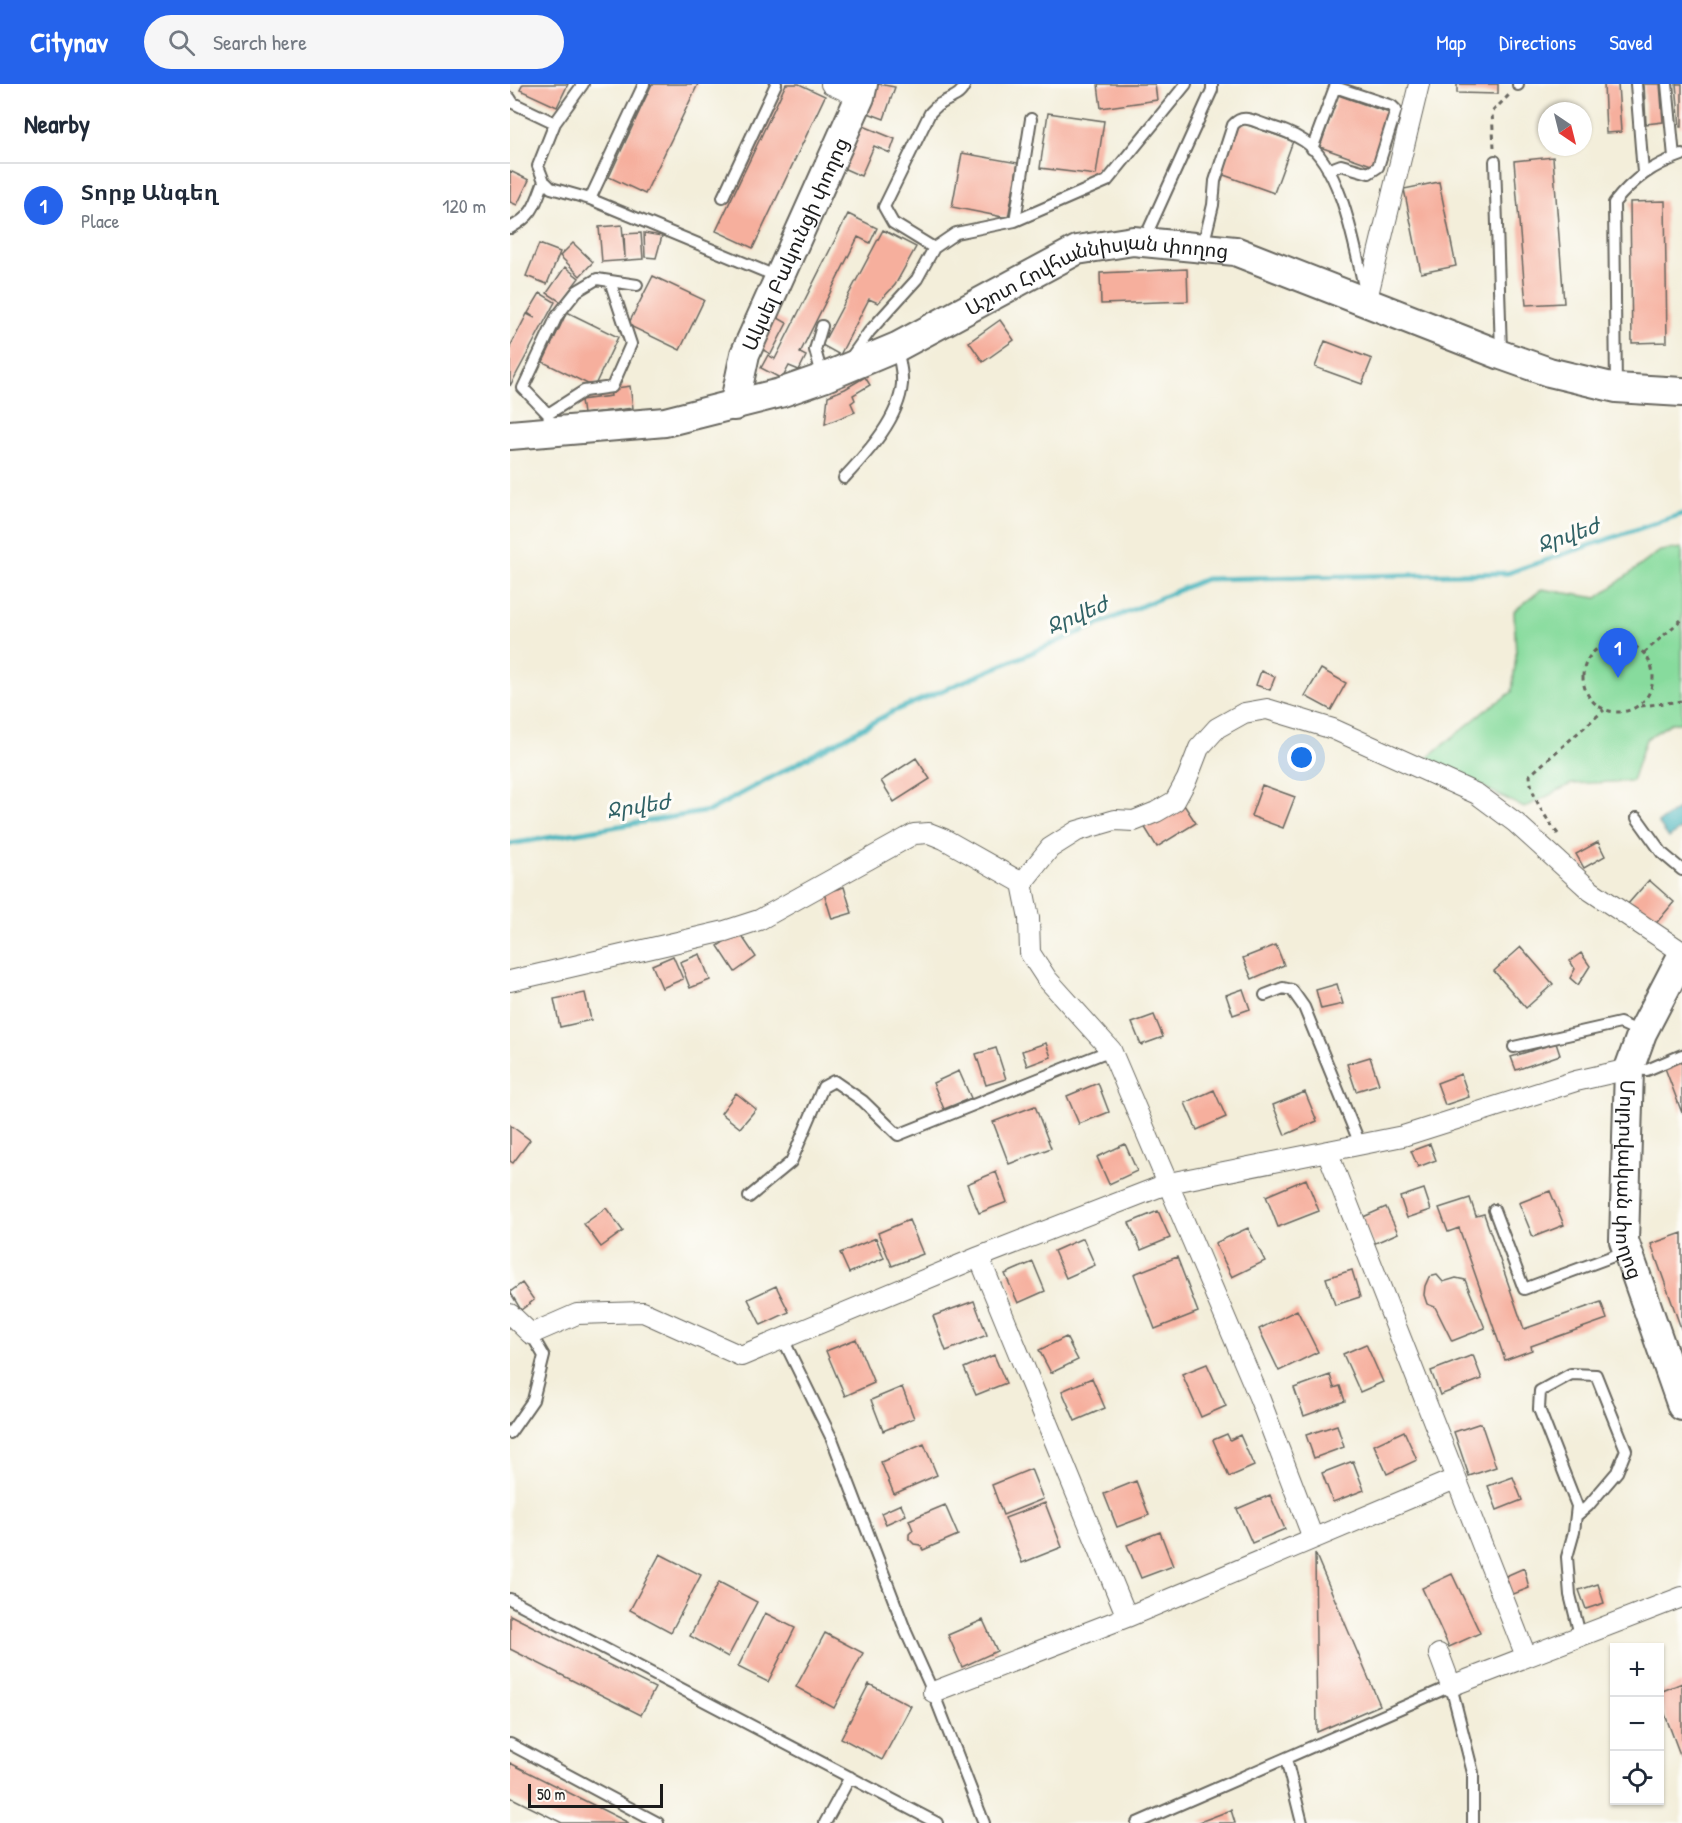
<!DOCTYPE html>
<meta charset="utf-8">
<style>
:root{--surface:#fff;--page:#f6f6f7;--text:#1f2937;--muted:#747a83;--line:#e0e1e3;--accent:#2563eb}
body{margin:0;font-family:"Patrick Hand","Noto Sans Armenian",sans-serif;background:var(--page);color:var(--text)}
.controls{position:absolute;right:18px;bottom:18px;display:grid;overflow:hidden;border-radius:0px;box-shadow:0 2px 4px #0004}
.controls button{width:54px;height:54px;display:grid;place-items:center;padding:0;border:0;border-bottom:2px solid var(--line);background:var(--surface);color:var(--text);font:30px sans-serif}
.compass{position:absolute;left:1028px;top:18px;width:54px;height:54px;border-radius:50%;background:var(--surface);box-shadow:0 2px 4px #0004;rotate:145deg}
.scale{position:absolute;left:18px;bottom:15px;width:135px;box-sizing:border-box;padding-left:6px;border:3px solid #1c1c1c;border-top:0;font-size:16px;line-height:21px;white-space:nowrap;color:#1c1c1c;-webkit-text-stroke:4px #fdfcf7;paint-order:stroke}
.you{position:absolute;left:792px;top:674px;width:21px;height:21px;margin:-15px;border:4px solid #fff;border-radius:50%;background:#1a73e8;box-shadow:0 0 0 9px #1a73e833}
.badge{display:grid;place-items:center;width:39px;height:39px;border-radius:50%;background:var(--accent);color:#fff;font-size:20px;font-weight:700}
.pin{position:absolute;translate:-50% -50px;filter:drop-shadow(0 2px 3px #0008)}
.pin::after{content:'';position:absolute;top:32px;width:21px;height:18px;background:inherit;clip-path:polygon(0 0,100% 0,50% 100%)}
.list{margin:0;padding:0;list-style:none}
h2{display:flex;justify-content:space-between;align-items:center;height:78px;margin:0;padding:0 24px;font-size:26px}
h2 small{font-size:20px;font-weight:400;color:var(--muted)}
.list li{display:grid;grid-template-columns:39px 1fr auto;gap:18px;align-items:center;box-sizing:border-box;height:84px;padding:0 24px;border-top:2px solid var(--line)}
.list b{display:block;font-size:22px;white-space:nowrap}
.list p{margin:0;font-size:20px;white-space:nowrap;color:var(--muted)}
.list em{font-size:20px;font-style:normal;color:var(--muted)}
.icon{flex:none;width:33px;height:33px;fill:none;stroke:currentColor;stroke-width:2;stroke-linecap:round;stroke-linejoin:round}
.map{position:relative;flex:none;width:1172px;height:1739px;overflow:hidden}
header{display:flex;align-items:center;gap:36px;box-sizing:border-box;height:84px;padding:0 30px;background:var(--accent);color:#fff}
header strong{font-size:28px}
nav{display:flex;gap:33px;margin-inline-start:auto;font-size:21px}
.search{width:420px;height:54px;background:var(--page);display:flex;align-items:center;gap:15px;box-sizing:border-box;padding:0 21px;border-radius:33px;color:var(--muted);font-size:22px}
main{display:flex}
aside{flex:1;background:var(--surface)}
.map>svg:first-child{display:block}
.green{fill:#87db9d;stroke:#527c5c;stroke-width:1.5}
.water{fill:#46b5be;stroke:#31686d;stroke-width:1.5}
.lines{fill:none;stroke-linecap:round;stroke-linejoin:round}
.stream{stroke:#46b5be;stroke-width:5}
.building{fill:#f6af9d}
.lane-casing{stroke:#67665e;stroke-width:14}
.street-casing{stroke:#67665e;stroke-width:22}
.secondary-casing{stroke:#67665e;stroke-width:32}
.path{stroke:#67665e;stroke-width:3;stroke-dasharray:4.5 4.5;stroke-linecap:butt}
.lane{stroke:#fff;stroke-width:10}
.street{stroke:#fff;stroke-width:20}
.secondary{stroke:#fff;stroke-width:28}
.labels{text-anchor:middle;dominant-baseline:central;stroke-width:6;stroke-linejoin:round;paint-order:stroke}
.street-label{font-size:20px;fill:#1c1c1c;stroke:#fdfcf7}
.water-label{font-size:21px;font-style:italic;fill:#2f6165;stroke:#fdfcf7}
</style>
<header>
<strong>Citynav</strong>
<div class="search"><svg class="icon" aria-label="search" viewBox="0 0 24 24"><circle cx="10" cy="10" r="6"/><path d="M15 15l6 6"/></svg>Search here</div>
<nav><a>Map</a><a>Directions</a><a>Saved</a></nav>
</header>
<main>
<aside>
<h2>Nearby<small></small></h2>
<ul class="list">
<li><span class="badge">1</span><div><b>Տորք Անգեղ</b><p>Place</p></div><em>120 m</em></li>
</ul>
</aside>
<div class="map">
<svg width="1172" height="1739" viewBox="0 0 1172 1739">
<rect width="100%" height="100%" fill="#fdfcf7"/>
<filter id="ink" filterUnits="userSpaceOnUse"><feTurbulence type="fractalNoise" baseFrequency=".0167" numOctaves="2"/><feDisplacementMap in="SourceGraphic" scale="12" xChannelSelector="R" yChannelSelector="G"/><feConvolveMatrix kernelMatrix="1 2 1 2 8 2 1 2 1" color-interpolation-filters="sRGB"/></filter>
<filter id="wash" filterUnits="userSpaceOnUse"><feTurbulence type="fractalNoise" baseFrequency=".008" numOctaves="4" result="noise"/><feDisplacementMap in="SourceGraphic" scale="24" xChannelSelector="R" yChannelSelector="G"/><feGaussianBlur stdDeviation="1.35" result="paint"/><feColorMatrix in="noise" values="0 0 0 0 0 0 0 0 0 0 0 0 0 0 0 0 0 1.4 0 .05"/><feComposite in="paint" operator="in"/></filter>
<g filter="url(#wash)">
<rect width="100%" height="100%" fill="#f3eeda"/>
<path class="green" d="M1172 464V639H1161L1136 655 1122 697 1061 700 1014 724 917 674 977 625 1002 608 1006 572 1004 527 1032 505 1087 514 1150 467Z"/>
<path class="water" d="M1172 722V744L1159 754 1148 739Z"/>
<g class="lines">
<path class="stream" d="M0 760 199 727 384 627 695 495 998 489 1172 430"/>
</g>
<g id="blocks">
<path class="building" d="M13 0H58L47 23 10 6Z
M142 0H188L135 110 99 93Z
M276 0H289L315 12 243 164 206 147Z
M368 0 385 3 374 35 358 29Z
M588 0H645L647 16 591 24Z
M947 0H988V10L947 9Z
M1094 0H1108L1111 48 1096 49Z
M1134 0H1150L1153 38 1136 40Z
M1166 0H1172V43H1170Z
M828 11 882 30 864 82 810 63Z
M538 29 594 37 586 91 530 84Z
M729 38 783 57 764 109 711 90Z
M351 41 385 55 380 69 364 62 351 92 333 84Z
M452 69 508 79 498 134 442 123Z
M1043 73 1054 219 1016 221 1004 77Z
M0 87 19 96 7 121 0 118Z
M929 98 946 182 911 189 894 105Z
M1155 117 1157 258 1122 259 1120 118Z
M338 130 367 144 360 159 348 153 290 269 296 272 289 286 279 282 272 295 251 284 258 271 265 275Z
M112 141 115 174 114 150 131 149 133 175 92 178 89 143Z
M373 146 406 163 385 201 368 219 359 215 330 271 312 261Z
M134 149 152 152 146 174 135 173Z
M63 159 83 178 70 192 50 172Z
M29 160 50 168 37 200 16 192Z
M55 183 69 194 51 218 37 209Z
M677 185 678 217 591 220 590 189Z
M143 192 194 216 170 266 118 241Z
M30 209 45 218 0 302V263L17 230 25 234 18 229Z
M57 228 108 253 84 303 33 278Z
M261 230 277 239 261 270 245 262Z
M490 236 504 256 473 278 459 258Z
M815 257 862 275 852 300 805 283Z
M355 293 360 301 343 311 345 316 341 319 345 328 315 340 318 312 335 305Z
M120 302 123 324 73 330 71 316 101 312 100 305Z
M811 585 836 599 821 626 795 612Z
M751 587 765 593 760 606 746 601Z
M406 674 420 695 384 718 371 697Z
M752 701 785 713 773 744 741 732Z
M672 718 686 739 647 763 634 742Z
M1088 758 1095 772 1074 784 1066 770Z
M1139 796 1164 818 1143 843 1117 821Z
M334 803 342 829 322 835 314 809Z
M229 848 246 873 225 888 208 862Z
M766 861 774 881 742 895 733 874Z
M1011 863 1043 900 1016 924 984 887Z
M1071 869 1080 882 1068 901 1060 894 1065 885 1060 877Z
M190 870 200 896 180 904 170 878Z
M163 872 173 895 152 904 142 881Z
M827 900 833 920 811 925 806 906Z
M733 905 740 925 723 931 716 911Z
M75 909 81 936 50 943 44 915Z
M644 931 653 953 631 961 622 939Z
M536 959 541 973 517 982 512 967Z
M1046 959 1050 971 1006 986 1001 973Z
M486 964 496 995 476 1001 466 970Z
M860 973 869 1000 846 1007 837 980Z
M1172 977V1029L1155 984Z
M449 987 461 1014 434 1025 423 999Z
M951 990 959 1013 935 1021 927 999Z
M588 999 599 1028 569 1040 557 1012Z
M704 1006 716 1033 687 1046 675 1019Z
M795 1008 807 1037 775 1051 763 1021Z
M226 1009 246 1025 230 1044 211 1029Z
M525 1022 541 1064 499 1080 483 1038Z
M0 1041 20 1056 3 1079 0 1077Z
M615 1060 627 1087 599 1100 587 1073Z
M920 1060 926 1076 908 1083 901 1067Z
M486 1088 497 1118 469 1129 457 1100Z
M796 1095 809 1127 768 1143 756 1112Z
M914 1105 921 1126 897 1134 890 1113Z
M1040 1107 1054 1141 1023 1153 1009 1119Z
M960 1114 966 1132 974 1130 1014 1245 1091 1218 1097 1235 1021 1262 1022 1266 995 1276 949 1144 938 1148 929 1124Z
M876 1123 888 1149 863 1160 851 1134Z
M96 1124 113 1147 91 1163 74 1140Z
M648 1127 660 1154 631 1166 619 1139Z
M399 1136 413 1170 382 1182 368 1149Z
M738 1144 755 1177 722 1193 705 1159Z
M1172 1149V1247L1141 1160Z
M366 1154 374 1174 339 1189 330 1169Z
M573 1154 585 1181 556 1194 544 1167Z
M667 1173 688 1228 645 1245 624 1190Z
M523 1178 535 1207 508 1219 495 1190Z
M842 1186 850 1213 825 1221 816 1194Z
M927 1191 933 1198 946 1194 955 1196 975 1244 942 1257 925 1223 917 1220 914 1211 915 1202 919 1193Z
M12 1199 24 1216 11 1226 0 1208Z
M266 1202 279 1228 251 1241 238 1215Z
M464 1217 477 1251 436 1267 423 1232Z
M787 1226 808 1268 769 1287 749 1245Z
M556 1253 568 1276 541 1289 529 1266Z
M346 1255 364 1299 335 1312 316 1267Z
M856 1260 873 1298 850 1308 833 1270Z
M484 1271 496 1299 466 1311 454 1284Z
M963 1271 972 1295 930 1311 921 1287Z
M697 1280 716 1322 691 1333 672 1290Z
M820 1291 824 1304 830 1302 835 1317 794 1332 784 1304Z
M582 1294 595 1324 565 1337 552 1307Z
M392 1303 404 1334 373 1347 361 1316Z
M971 1339 986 1383 959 1392 944 1348Z
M827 1341 834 1363 804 1374 796 1351Z
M894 1347 907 1376 877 1390 864 1361Z
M717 1350 720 1356 730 1351 744 1382 719 1393 703 1356Z
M414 1360 427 1391 384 1410 371 1378Z
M843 1377 854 1406 823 1418 812 1389Z
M521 1385 533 1415 493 1431 482 1401Z
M1003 1393 1012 1416 987 1426 978 1402Z
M626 1397 639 1431 607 1443 594 1410Z
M760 1411 775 1445 742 1459 727 1425Z
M535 1419 552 1463 512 1479 495 1434Z
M391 1420 396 1431 376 1440 371 1429Z
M435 1421 448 1451 413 1466 410 1461 404 1460 399 1455V1450L403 1446 399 1436Z
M650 1448 663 1482 631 1494 617 1461Z
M805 1469 870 1621 807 1648Z
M150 1470 191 1491 161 1548 120 1526Z
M1014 1484 1019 1504 1001 1511 996 1492Z
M942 1490 970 1549 939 1563 912 1504Z
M209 1498 247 1518 218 1573 180 1552Z
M1088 1500 1094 1519 1076 1525 1069 1506Z
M255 1529 285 1544 258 1598 228 1583Z
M0 1531 145 1604 131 1631 0 1565Z
M473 1536 487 1567 452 1583 438 1551Z
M315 1549 353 1569 324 1624 286 1603Z
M1172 1599V1676L1150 1617V1608Z
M359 1600 401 1622 372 1676 331 1654Z
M0 1679 119 1739H52L0 1713Z
M721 1726 725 1739H687Z"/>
</g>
</g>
<g filter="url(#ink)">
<use href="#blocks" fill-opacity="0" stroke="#67665e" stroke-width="1.5"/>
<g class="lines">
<defs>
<path id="lane" d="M1126 0 1133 89
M1157 0 1164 73
M1008 1V0
M0 14 3 19 45 39 28 82 34 97 41 104 80 115 268 193
M45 39 73 0
M802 65 825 3 882 22 886 26 868 83 859 89 831 81 818 86
M985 77 991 268
M213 113 266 0
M80 115 134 0
M505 137 521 35
M0 144C24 131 25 121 34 97
M634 156 702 6V0
M693 162 703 121 705 97 723 41C733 29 743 37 756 41 769 45 782 49 794 57 832 82 845 165 855 207
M424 164 383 139 374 123 420 29C423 26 427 21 432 19 443 12 450 13 455 0
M312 242 305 266 313 294
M340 275 359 248 407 195 424 164 446 149 505 137 597 97 676 0
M1106 304 1104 119C1123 95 1143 81 1172 71
M38 330 13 304 47 232 67 207 87 195 127 201
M39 335 38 330 74 307 102 303 121 260 100 197
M334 394C357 369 389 335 392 300 393 289 389 275 387 264
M1127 734 1152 769 1172 786
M755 911 773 904 782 906 794 923 850 1060
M1004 963 1110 939 1132 949
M1122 985 1137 986 1172 971
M239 1113 281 1078 313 1003 324 997 353 1017 388 1051 601 966
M984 1126 1014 1205 1117 1167
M273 1255 322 1355 396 1548 423 1608 474 1739
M0 1349 23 1316 34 1272 21 1250
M1066 1432 1078 1422 1107 1388 1116 1366 1086 1291 1061 1290 1030 1307 1029 1325 1067 1422 1064 1448 1057 1473 1060 1511 1070 1551
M0 1515 427 1739
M0 1660 148 1739
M776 1675 792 1739
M315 1739 340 1693
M627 1739 941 1602 963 1689V1739"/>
<path id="street" d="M321 0 350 13
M856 219 909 0
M512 799 540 764 567 747 605 736 624 737 646 728 665 717 677 695 689 664 707 644 734 629 757 625 823 645 967 710 1006 739 1081 807 1172 868
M512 799 519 834 520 869 537 895 601 966 749 1313 803 1454
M0 897 215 847 249 836 404 750 419 749 434 755 512 799
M817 1067 1016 1572
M469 1173 617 1533
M0 1230 21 1250 67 1230 133 1228 231 1272 469 1173 659 1099 893 1052 1066 997 1119 985
M929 1570 941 1602 1172 1513
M423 1608 617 1533 945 1395"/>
<g id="secondary">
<path id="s1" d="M224 322 235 270 350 13 353 0"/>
<path id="s2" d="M0 351 155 338 270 309 313 294 387 263 567 166 623 157 725 167 991 271 1039 288 1106 304 1172 308"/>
<path id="s3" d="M1172 872 1132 949 1119 985 1114 1157 1172 1322"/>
</g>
</defs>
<use href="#lane" class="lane-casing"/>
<use href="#street" class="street-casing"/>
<use href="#secondary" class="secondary-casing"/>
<path class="path" d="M984 63 982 28 999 11
M1073 593a35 35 0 1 1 70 0a35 35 0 1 1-70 0Z
M1134 569 1172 535
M1131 622 1172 617
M1048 750C1035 732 1021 714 1020 691L1094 626"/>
<use href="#lane" class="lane"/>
<use href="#street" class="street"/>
<use href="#secondary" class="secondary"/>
</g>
</g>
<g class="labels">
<g class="street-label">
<text stroke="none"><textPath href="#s1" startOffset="174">Ակսել Բակունցի փողոց</textPath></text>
<text stroke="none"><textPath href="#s2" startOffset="618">Աշոտ Հովհաննիսյան փողոց</textPath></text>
<text stroke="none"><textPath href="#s3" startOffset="236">Մոլդովական փողոց</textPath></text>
</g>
<g class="water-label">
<text transform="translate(1058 451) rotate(-19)">Ջրվեժ</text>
<text transform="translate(567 531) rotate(-23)">Ջրվեժ</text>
<text transform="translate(128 722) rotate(-9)">Ջրվեժ</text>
</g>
</g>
</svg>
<div class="controls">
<button>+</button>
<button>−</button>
<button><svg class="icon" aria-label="locate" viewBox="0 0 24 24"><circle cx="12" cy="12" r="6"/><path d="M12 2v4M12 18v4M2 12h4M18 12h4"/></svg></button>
</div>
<svg class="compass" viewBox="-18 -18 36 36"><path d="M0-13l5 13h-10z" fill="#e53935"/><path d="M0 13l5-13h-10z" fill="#747a83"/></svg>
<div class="scale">50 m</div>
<div class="you"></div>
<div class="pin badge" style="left:1108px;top:594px">1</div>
</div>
</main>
